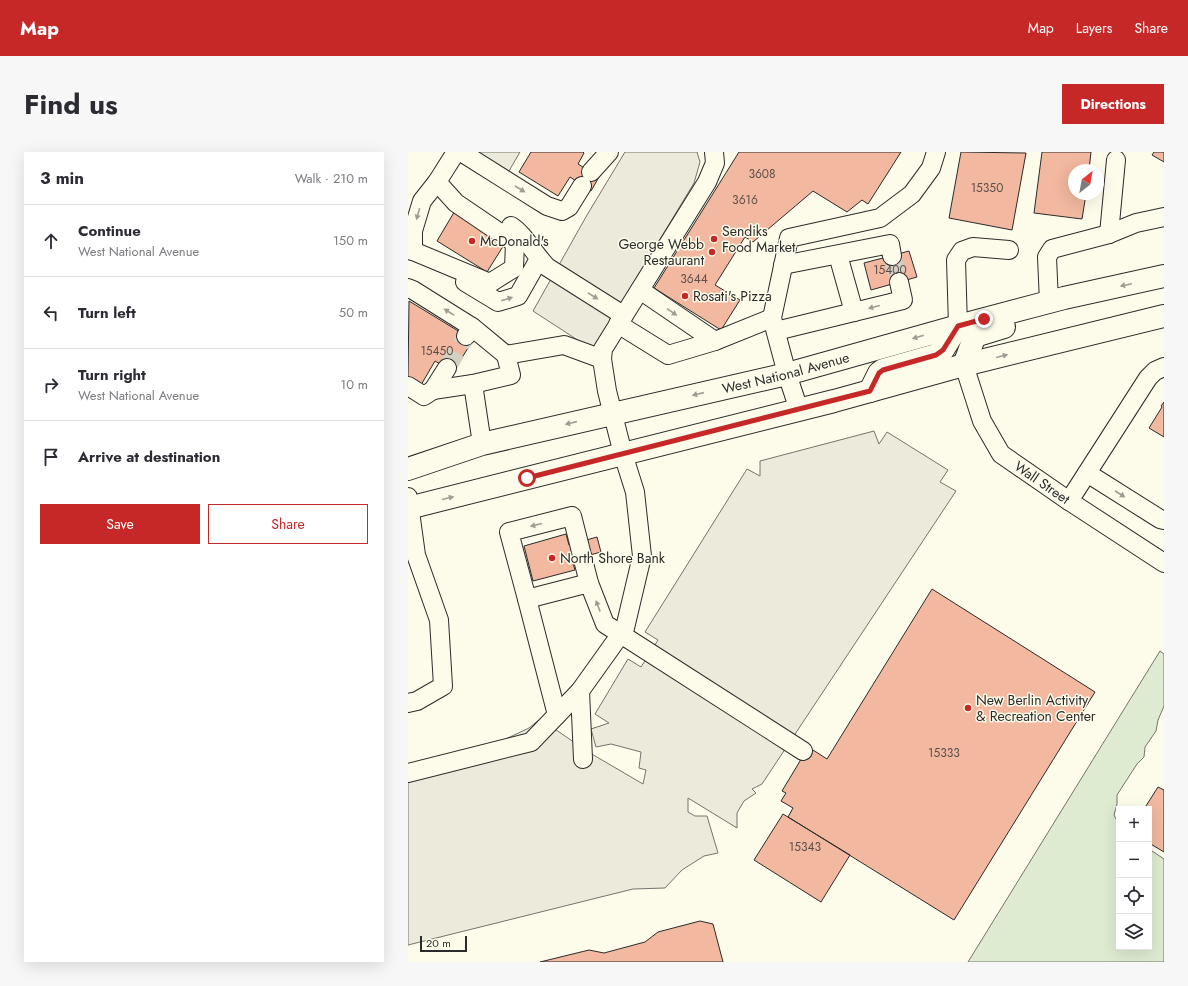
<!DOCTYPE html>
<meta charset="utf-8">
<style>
:root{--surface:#fff;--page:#f7f7f7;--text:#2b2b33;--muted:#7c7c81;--line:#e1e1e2;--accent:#c62828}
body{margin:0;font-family:Jost,sans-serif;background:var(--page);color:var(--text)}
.controls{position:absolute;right:12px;bottom:12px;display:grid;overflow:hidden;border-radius:0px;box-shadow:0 4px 16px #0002}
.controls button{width:36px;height:36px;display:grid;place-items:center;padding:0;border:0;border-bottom:1px solid var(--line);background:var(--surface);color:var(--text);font:20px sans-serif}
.compass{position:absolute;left:660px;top:12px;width:36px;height:36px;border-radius:50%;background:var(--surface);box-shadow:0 4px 16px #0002;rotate:31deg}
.scale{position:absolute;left:12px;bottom:10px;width:47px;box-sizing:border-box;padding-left:4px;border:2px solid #2b2b2b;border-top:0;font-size:11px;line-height:14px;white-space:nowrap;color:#2b2b2b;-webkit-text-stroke:3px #fdfbea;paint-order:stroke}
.stop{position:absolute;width:12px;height:12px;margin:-9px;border:3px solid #c62828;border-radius:50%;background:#fff}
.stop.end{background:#c62828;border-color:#fff;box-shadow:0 1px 4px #0008}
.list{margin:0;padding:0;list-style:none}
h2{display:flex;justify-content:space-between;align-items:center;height:52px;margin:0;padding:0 16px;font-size:17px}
h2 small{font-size:13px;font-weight:400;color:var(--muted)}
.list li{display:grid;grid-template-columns:26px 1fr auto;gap:12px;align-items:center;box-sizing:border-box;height:72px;padding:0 16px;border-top:1px solid var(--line)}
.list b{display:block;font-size:15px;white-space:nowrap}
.list p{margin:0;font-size:13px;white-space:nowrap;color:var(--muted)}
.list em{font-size:13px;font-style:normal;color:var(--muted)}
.actions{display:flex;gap:8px;padding:12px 16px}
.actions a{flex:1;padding:9px 0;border:1px solid var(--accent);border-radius:0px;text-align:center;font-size:14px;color:var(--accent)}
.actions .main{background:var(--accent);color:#fff}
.icon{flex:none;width:22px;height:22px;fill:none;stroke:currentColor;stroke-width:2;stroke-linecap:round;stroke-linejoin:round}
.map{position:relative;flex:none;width:756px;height:810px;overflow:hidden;border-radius:0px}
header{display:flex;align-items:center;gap:24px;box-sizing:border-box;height:56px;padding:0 20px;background:var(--accent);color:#fff}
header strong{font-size:19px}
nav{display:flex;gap:22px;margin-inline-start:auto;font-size:14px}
.intro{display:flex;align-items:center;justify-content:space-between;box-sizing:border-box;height:96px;padding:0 24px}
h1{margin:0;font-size:28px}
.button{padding:10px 18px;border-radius:0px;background:var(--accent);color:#fff;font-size:14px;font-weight:700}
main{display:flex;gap:24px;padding:0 24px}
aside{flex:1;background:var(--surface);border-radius:0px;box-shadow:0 4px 16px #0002}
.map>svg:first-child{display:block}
.green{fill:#deebd1;stroke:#74746e}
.parking{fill:#eceadb;stroke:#74746e}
.building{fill:#f2b8a0;stroke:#2b2b2b}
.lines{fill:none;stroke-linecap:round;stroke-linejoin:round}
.minor-tunnel{stroke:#d3d1c4;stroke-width:18;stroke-dasharray:18 9;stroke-linecap:butt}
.minor-casing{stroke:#2b2b2b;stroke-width:20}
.major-casing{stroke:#2b2b2b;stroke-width:24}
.minor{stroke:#fdfbea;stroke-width:18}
.major{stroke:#fdfbea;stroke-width:22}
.oneway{fill:#9e9d94}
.route{stroke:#c62828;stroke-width:5}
.poi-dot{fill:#c62828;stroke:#fdfbea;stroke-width:1.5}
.labels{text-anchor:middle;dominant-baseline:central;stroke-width:3;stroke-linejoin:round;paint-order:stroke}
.number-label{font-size:12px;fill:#5d4e48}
.poi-label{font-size:14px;fill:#2b2b2b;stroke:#fdfbea;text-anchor:start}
.street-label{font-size:14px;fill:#2b2b2b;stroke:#fdfbea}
</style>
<header>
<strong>Map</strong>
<nav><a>Map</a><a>Layers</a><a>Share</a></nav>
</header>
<div class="intro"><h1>Find us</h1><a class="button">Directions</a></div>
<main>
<aside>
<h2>3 min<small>Walk · 210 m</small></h2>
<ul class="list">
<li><svg class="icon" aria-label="ahead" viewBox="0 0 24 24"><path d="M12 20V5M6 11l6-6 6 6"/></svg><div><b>Continue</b><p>West National Avenue</p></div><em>150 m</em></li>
<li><svg class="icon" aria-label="left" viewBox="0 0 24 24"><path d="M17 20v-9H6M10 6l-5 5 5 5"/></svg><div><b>Turn left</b></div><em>50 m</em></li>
<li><svg class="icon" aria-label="right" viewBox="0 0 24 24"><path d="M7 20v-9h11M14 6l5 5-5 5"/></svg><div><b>Turn right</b><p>West National Avenue</p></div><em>10 m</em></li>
<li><svg class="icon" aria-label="arrive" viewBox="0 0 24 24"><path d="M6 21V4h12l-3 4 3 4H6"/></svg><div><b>Arrive at destination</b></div></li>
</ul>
<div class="actions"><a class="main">Save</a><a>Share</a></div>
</aside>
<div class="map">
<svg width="756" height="810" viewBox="0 0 756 810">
<rect width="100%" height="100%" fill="#fdfbea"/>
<path class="green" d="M752 499 756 502V554L750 568 748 579 737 595 736 605 729 612 709 643V652L706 663 711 673V795H741V697L756 707V810H560Z"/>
<path class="parking" d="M70 0H112L101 19Z
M217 0H289L292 10 286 31 185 198 125 159 179 63Z
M466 279 471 292 479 280 540 318 532 330 548 339 354 632 344 637 348 641 336 649 329 661V676L280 646V660L287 664H299L310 701 296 704 274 718 257 736 225 737 0 793V617L70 600 121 576 132 567 182 601 235 632 238 618 231 616 233 600 203 592 188 595 183 577 201 571 187 562 220 507 233 515 250 488 237 480 339 317 352 324V309Z"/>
<path class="building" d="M123 0H175L176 1 170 12 191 25 183 39 162 25 150 44 111 20Z
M331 0H493L460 52 454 48 439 60 405 39 345 90 337 85 307 133 332 148 313 178 246 136Z
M553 0 618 1 604 78 541 66Z
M634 0H683L681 18H666V42H678L674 67 626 61Z
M746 0H756V10L744 3Z
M48 57 99 88 79 120 29 89Z
M501 99 509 125 463 138 456 111Z
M1 149 65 188 45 220 27 209 13 233 0 225Z
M756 250V285L741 276 754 255 753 254Z
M158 382 161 393 189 385 193 400 164 408 167 418 125 429 116 394Z
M524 437 687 540 546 768 380 665 385 656 373 649 378 641 374 639 395 604 400 607 405 598 419 607Z
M750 635 756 638V700L741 691V657H736Z
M375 662 442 703 413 750 346 708Z
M292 769 305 772 315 810H132L181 798 196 801 237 790 250 780Z"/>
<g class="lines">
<path class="minor-tunnel" d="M484 104 491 130
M39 216 58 184"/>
<defs>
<g id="minor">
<path d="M53 0 139 54 154 59 161 55 174 34"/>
<path d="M183 20 201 0"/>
<path d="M103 74C116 82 127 103 139 115L215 163"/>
<path d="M701 82 708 8"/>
<path d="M0 98 5 99 82 131 106 116 107 91 48 51 29 30"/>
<path d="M5 99V79L14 49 29 30 48 0"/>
<path d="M430 103 446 160"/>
<path d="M375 113 482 92 484 104"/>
<path d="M57 130 90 150 110 144 131 107"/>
<path d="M0 136 5 138 64 175 58 184"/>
<path d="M232 138 307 189 364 166"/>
<path d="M641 150 639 105 644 97 701 82 728 71 756 65"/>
<path d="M210 172 260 203 307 189"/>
<path d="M550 174 548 108 554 99 565 95 601 98"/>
<path d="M64 175 98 203"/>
<path d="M368 179 495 148 491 130"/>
<path id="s1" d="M556 213 574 269 593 302 661 349 756 411"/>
<path d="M0 234 16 244 25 238 39 216"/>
<path d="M25 238 65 232"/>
<path d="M391 258 379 222 364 166 381 86 472 66 504 42 523 16 528 0"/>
<path d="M74 292 65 232 103 223 98 203 156 193 194 207"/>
<path d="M679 321 752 367 756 368"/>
<path d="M0 345 8 403 31 468 35 534 9 549 0 551"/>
<path d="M661 349 740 226 747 219 756 215"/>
<path d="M119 447 101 380 164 364 181 431 197 472 395 599"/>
<path d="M172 539 175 607"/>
<path d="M149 563 119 447 181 431"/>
<path d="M0 621 123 590 172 539 217 476 234 404 227 340 215 302 199 239 194 207 195 197 299 30 307 11 306 0"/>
</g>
<g id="major">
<path d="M556 213 566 186 570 183 596 175"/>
<path d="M462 239 471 221 475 218 528 203 535 198 550 174"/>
<path id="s2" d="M0 317 74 292 379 222 550 174 656 146 756 124"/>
<path d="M0 356 426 249 556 213 756 164"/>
</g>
</defs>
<use href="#minor" class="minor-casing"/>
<use href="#major" class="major-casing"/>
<use href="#minor" class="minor"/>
<use href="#major" class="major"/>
</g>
<defs><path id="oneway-solid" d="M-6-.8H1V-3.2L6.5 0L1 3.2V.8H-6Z"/></defs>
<g class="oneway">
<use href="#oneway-solid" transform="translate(112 37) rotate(32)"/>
<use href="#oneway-solid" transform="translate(10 62) rotate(106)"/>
<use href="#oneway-solid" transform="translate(718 133) rotate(168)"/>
<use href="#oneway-solid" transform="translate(185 144) rotate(32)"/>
<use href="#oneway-solid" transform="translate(99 147) rotate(-17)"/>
<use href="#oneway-solid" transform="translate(466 155) rotate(166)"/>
<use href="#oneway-solid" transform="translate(41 160) rotate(-148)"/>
<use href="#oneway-solid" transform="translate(264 160) rotate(34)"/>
<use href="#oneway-solid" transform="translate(510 185) rotate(164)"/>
<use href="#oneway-solid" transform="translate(594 204) rotate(-14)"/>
<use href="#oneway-solid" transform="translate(290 242) rotate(167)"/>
<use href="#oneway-solid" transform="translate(163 271) rotate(167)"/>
<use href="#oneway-solid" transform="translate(712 342) rotate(33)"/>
<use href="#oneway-solid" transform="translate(40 346) rotate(-14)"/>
<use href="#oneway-solid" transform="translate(128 373) rotate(166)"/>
<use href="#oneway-solid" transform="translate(190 454) rotate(-111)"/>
</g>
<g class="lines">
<path class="route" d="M119 326 462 239 471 221 475 218 528 203 535 198 550 174 576 167"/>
</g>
<g class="poi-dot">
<circle cx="306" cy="87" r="4"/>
<circle cx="64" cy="89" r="4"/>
<circle cx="304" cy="100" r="4"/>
<circle cx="277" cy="144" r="4"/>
<circle cx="144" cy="406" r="4"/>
<circle cx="560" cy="556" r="4"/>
</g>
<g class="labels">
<g class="number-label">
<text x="354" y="22">3608</text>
<text x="579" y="36">15350</text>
<text x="337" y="48">3616</text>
<text x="482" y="118">15400</text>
<text x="286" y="127">3644</text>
<text x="29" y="199">15450</text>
<text x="536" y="601">15333</text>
<text x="397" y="695">15343</text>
</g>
<g class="poi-label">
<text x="314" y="79">Sendiks<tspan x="314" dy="16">Food Market</tspan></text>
<text x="72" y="89">McDonald's</text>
<text x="296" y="92" text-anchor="end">George Webb<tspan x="296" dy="16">Restaurant</tspan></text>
<text x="285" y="144">Rosati's Pizza</text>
<text x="152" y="406">North Shore Bank</text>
<text x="568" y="548">New Berlin Activity<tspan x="568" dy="16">&amp; Recreation Center</tspan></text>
</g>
<g class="street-label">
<text stroke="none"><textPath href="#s2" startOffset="390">West National Avenue</textPath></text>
<text stroke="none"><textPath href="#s1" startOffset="147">Wall Street</textPath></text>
</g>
</g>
</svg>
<div class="controls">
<button>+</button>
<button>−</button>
<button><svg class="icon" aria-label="locate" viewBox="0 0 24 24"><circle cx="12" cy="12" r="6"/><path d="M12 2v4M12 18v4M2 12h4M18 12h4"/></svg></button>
<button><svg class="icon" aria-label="layers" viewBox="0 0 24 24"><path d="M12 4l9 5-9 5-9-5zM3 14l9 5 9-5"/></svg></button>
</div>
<svg class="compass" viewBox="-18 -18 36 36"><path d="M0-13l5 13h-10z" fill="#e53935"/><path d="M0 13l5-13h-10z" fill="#7c7c81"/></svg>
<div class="scale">20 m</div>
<div class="stop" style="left:119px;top:326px"></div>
<div class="stop end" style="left:576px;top:167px"></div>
</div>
</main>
